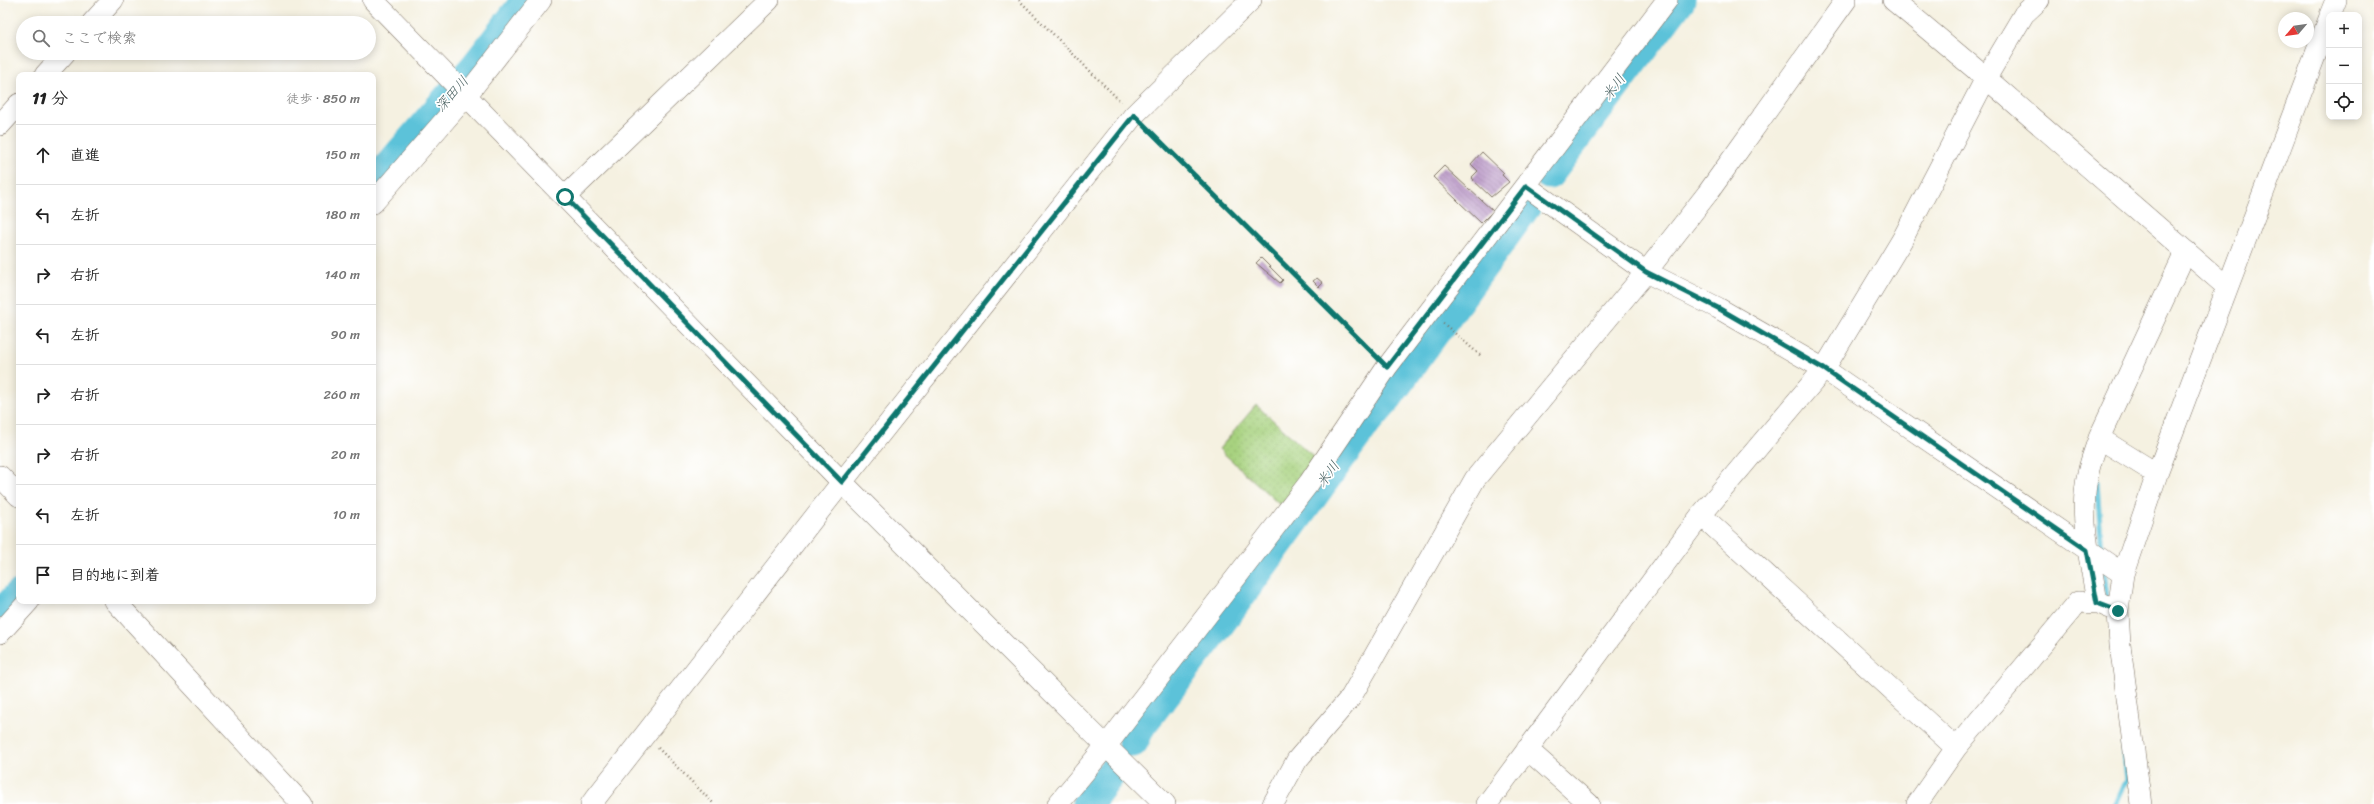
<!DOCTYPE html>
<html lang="ja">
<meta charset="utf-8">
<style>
:root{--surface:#fff;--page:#f2f2f2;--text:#222;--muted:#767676;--line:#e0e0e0}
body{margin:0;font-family:Sriracha,"Klee One",sans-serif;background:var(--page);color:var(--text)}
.controls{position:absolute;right:12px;top:12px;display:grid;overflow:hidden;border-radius:8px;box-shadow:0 2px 10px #0003}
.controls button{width:36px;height:36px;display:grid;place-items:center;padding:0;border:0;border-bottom:1px solid var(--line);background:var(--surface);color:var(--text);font:20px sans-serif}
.compass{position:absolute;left:2278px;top:12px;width:36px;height:36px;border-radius:50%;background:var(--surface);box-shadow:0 2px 10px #0003;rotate:241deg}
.stop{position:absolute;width:12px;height:12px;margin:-9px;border:3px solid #0f766e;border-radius:50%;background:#fff}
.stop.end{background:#0f766e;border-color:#fff;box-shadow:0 1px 4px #0008}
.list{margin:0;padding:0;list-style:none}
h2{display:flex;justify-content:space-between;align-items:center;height:52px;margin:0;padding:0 16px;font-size:17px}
h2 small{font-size:13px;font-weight:400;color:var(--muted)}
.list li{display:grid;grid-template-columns:26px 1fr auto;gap:12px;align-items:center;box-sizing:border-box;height:60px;padding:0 16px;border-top:1px solid var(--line)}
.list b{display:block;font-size:15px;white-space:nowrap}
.list em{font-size:13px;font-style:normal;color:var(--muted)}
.icon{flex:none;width:22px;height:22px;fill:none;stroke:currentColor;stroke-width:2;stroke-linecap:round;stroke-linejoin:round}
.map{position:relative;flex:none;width:2374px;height:804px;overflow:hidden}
.search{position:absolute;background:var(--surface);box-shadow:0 2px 10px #0003;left:16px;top:16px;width:360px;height:44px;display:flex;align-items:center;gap:10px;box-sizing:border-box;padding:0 14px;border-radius:22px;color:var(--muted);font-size:15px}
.panel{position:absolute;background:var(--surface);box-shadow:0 2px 10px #0003;left:16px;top:72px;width:360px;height:532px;border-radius:8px}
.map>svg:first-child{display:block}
.grass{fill:url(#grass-dots);stroke:#717e4e}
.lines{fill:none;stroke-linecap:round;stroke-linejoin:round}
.stream{stroke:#5cc2d9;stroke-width:5}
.river{stroke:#5cc2d9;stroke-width:31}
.building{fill:url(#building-back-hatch)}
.minor-casing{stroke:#7c7062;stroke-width:22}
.path{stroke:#7c7062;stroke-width:2.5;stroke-dasharray:1 3;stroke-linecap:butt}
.minor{stroke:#fff;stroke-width:21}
.route{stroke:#0f766e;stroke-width:5}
.labels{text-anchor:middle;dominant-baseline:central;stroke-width:3.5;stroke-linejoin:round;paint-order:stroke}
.water-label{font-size:14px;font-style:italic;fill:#475f5f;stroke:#fff}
</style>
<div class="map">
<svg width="2374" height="804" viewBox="0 0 2374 804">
<defs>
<pattern id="grass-dots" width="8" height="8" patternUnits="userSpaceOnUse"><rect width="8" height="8" fill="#a7d27f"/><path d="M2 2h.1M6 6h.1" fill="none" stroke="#91b46d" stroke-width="1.8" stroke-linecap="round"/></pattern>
<pattern id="building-back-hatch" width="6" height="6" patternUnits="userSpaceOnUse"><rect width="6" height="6" fill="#c0a1cc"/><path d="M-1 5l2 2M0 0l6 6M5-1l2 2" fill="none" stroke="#9d83a5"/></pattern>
</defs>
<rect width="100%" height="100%" fill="#fff"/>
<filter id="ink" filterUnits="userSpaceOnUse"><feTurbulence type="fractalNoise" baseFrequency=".025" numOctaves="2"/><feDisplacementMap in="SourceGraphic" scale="8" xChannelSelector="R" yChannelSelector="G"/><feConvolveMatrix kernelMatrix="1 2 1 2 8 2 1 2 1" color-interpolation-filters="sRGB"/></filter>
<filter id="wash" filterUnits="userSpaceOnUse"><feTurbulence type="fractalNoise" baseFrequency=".012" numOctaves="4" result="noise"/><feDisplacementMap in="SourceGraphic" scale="16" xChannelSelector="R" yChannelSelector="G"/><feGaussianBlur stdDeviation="0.9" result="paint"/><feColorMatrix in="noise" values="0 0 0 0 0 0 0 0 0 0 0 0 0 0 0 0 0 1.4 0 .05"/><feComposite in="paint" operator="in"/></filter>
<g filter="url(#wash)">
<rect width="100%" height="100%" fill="#f5f1e1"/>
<path class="grass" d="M1256 405 1316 459 1281 506 1219 449Z"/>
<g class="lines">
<path class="stream" d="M2097 482 2102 554
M2104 567 2107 601
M2116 804 2127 779 2123 746"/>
<path class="river" d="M1549 174 1680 0
M373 185 475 67 527 0
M0 616 19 595
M1133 742 1141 725 1218 626 1365 424 1385 401 1526 206
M1087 804 1116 767"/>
</g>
<g id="blocks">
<path class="building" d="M1482 152 1504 173 1502 175 1509 182 1491 197 1471 178 1478 171 1471 164Z
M1444 166 1493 211 1481 223 1433 177Z
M1261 258 1283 280 1280 283 1256 263Z
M1317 278 1323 283 1319 287 1313 281Z"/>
</g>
</g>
<g filter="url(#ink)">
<use href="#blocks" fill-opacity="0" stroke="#7c7062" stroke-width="1"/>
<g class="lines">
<defs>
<path id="minor" d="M373 0 842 482 1106 746 1309 483 1387 367 1667 0
M1893 0 1986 78 2227 287
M2330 15 2336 0
M92 23 113 0
M45 75 65 53
M0 125 19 104
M1526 186 1646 272 1718 308 1824 369 2123 574
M565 197 769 0
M373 203 466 96 541 0
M2099 438 2186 251
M0 476 19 496
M1701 515 1956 748 1917 804
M115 601 302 804
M2097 603C2091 561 2078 516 2088 474 2090 462 2095 450 2099 438L2157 474
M0 633 29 601
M1956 748 2078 602 2099 603 2110 608
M1527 749 1589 804
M591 804 842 482 1134 115 1251 0
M1058 804 1106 746 1165 804
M1273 804 1297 760 1351 697 1475 479 1646 272 1707 194 1846 0
M1487 804 1701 515 1824 369 1902 240 1986 78 2024 14 2039 0
M2141 804 2120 645 2118 611 2123 574 2157 474 2329 19"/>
</defs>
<use href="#minor" class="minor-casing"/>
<path class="path" d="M1019 0 1121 102
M1147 128 1374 354
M1443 323 1481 356
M658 748 714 804"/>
<use href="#minor" class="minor"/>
</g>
</g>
<g class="lines" filter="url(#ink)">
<path class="route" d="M565 197 842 482 1134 115 1387 367 1526 186 1646 272 1718 308 1824 369 2087 550 2097 603 2118 611"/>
</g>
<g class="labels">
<g class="water-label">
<text transform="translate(1614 87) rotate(-53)">米川</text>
<text transform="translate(452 94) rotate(-49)">深田川</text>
<text transform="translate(1328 474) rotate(-53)">米川</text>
</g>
</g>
</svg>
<div class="controls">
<button>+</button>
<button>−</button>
<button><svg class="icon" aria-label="locate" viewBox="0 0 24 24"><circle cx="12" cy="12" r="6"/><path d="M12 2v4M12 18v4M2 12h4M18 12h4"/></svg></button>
</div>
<svg class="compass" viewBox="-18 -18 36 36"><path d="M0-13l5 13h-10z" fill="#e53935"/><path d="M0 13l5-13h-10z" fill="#767676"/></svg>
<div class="stop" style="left:565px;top:197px"></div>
<div class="stop end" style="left:2118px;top:611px"></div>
<div class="search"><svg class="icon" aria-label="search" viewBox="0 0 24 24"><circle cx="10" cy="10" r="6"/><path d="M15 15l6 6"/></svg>ここで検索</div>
<section class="panel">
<h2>11 分<small>徒歩 · 850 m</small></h2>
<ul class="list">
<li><svg class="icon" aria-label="ahead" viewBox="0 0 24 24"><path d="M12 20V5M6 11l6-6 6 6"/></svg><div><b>直進</b></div><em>150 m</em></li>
<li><svg class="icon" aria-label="left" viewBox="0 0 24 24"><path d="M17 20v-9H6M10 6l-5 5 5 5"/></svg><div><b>左折</b></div><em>180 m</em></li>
<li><svg class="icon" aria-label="right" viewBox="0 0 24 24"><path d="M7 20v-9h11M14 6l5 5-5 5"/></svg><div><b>右折</b></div><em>140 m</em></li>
<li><svg class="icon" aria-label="left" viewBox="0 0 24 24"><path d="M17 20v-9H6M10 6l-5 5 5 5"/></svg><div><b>左折</b></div><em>90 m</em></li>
<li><svg class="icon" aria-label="right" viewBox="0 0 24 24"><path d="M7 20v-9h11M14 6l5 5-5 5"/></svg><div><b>右折</b></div><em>260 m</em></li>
<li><svg class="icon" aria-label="right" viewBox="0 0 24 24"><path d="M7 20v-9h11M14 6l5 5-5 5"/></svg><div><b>右折</b></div><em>20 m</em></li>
<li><svg class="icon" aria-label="left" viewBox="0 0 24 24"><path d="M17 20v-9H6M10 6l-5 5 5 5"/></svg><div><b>左折</b></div><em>10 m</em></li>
<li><svg class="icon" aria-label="arrive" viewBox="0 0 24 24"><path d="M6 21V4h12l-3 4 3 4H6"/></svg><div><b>目的地に到着</b></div></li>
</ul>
</section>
</div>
